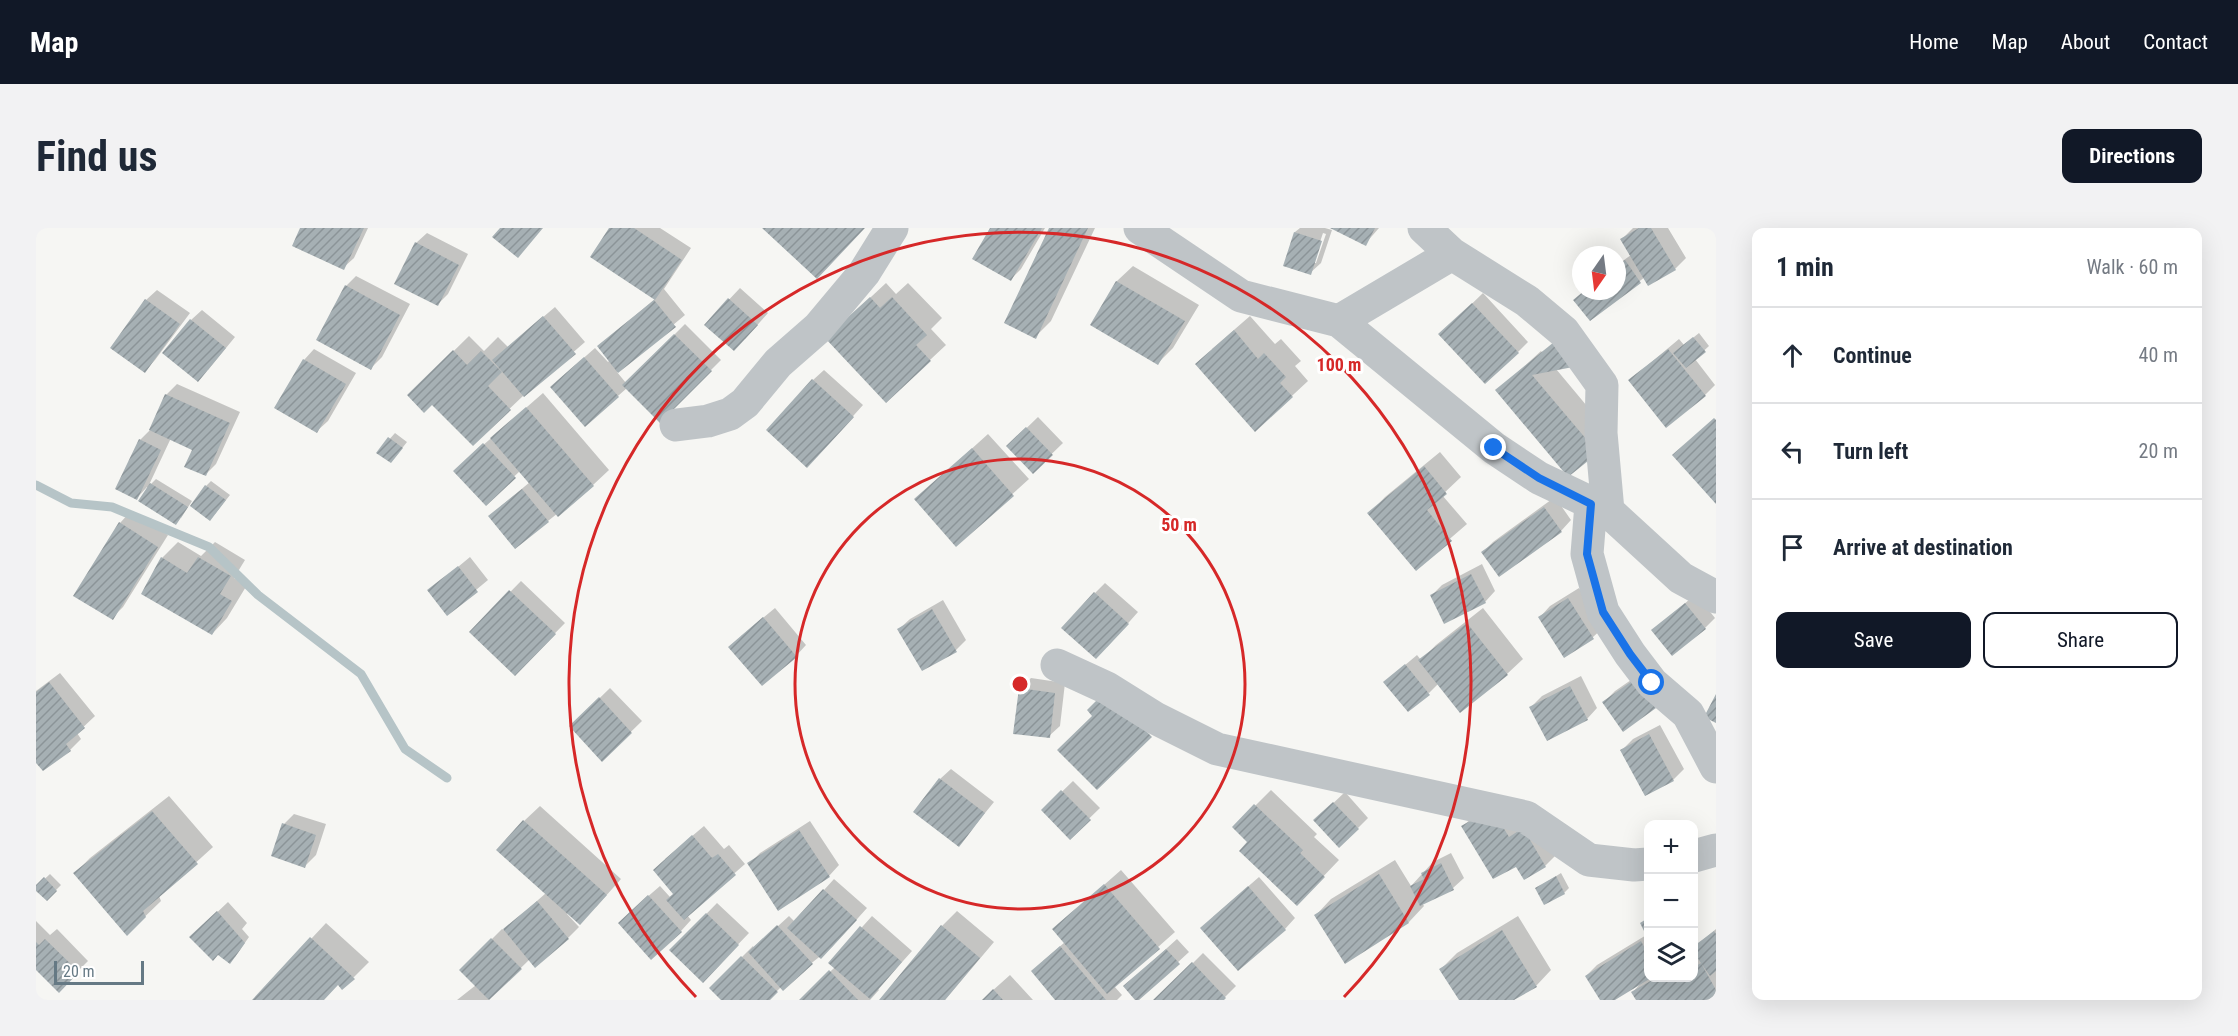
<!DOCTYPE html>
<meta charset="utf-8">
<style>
:root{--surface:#fff;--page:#f2f2f3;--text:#1f2937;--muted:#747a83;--line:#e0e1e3;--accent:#111827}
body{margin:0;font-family:"Roboto Condensed",sans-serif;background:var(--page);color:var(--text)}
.controls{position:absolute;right:18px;bottom:18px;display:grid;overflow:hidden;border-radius:12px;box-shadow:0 6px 24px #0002}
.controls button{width:54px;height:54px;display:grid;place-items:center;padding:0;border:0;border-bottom:2px solid var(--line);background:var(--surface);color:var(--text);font:30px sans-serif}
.compass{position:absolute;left:1536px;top:18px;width:54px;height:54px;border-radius:50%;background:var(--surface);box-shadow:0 6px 24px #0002;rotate:194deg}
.scale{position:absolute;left:18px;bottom:15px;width:90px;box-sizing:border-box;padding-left:6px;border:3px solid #657984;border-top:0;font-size:16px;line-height:21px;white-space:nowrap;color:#657984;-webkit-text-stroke:4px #fff;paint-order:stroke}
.stop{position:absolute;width:18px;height:18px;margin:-14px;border:4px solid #1a73e8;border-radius:50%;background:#fff}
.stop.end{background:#1a73e8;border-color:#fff;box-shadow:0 2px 6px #0008}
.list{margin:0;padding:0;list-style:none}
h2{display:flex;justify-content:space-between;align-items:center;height:78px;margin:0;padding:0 24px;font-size:26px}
h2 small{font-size:20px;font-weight:400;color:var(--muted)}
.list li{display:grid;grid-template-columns:39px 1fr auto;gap:18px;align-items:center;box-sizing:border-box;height:96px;padding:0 24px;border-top:2px solid var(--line)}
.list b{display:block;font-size:22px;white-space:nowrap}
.list em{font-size:20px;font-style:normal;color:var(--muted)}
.actions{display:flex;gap:12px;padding:18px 24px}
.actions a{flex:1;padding:14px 0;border:2px solid var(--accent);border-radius:12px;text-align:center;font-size:21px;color:var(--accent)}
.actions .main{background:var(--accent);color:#fff}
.icon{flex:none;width:33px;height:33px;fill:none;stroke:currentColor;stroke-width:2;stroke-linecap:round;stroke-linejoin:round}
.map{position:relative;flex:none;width:1680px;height:772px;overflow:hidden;border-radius:12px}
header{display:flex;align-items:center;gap:36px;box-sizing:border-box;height:84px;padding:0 30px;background:var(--accent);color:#fff}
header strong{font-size:28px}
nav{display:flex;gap:33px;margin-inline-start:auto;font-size:21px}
.intro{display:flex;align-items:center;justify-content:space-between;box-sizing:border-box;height:144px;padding:0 36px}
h1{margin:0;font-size:42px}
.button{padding:15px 27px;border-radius:12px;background:var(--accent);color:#fff;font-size:21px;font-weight:700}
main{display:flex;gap:36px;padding:0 36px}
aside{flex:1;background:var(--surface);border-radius:12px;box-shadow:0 6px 24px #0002}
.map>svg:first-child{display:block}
.shadow{fill:#0003;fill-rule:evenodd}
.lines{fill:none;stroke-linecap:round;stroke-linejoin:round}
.stream{stroke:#b6c4c7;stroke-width:9}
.building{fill:url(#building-hatch)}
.minor{stroke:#bfc4c7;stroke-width:33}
.route{stroke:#1a73e8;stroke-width:8}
.ring{fill:none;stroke:#d62828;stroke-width:3}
.centre{fill:#d62828;stroke:#fff;stroke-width:3}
.ring-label{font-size:18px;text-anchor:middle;font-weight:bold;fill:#d62828;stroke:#fff;stroke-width:6;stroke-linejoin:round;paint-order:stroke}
</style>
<header>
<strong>Map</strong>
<nav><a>Home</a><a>Map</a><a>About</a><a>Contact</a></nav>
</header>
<div class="intro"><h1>Find us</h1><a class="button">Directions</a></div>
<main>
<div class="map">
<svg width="1680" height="772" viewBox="0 0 1680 772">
<defs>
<pattern id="building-hatch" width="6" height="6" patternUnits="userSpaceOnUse" patternTransform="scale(1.5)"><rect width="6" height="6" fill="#a6b0b4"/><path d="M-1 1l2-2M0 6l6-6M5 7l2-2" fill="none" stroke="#8b9498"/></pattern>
</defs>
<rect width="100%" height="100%" fill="#f6f6f3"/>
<path class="shadow" d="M266 0H332L318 30 307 40Z
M575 0H624L655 20 628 61 649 87 581 144 590 155 649 96 685 132 624 193 591 160 549 197 526 149 559 120 572 134 574 132 563 118 620 70 556 28Z
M956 0H1009L985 41 975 51Z
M1015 0H1059L1015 93 999 109Z
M1264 0H1289L1296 2 1285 35 1274 45 1249 37 1259 4ZM1287 5 1290 6 1280 35H1277Z
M1298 0H1343L1329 16Z
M1597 0H1632L1650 30 1639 41 1609 49 1554 91 1539 72 1548 63H1581V37L1595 27 1586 11Z
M391 5 432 26 412 66 402 76 380 15Z
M1097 38 1163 77 1137 120 1122 135 1056 96 1081 53Z
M320 48 374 76 346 129 335 140 310 58Z
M850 55 860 66 872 55 906 90 895 101 910 117 850 173 807 95Z
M704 60 732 85 709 111 670 96Z
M121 62 154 85 119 132 109 143 110 72Z
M1447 65 1492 114 1482 124 1415 96Z
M519 79 549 114 488 167 437 216 396 175 373 167 433 108 448 123 462 109 472 119Z
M166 82 199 109 172 142 155 92Z
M1214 88 1239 116 1245 111 1265 133 1259 138 1272 153 1219 202 1176 121Z
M1663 105 1673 118 1659 131 1679 157 1669 167 1594 152 1643 111 1648 117Z
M278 121 320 145 292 193 281 203 268 132Z
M1505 123 1576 208 1532 247 1461 163Z
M788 142 827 177 782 227 777 152Z
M141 156 204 184 180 236 170 246 158 221 135 210 112 259 120 251 156 273 145 290 111 259 101 270 104 212 114 202 130 167Z
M507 165 573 242 557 257 512 293 465 278 494 254 484 243 450 275 430 232Z
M1002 189 1027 215 997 244 972 218Z
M359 205 371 214 360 228 342 224Z
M952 206 993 251 920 317 880 271Z
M1404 224 1425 249 1406 267 1431 296 1380 340 1334 285 1349 269Z
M175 253 194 267 179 286 170 258Z
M1519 269 1535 292 1525 303 1447 324 1457 314Z
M94 284 132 307 87 379 76 390 84 295Z
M142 314 165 328 179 314 209 332 198 350 211 357 191 390 176 406 126 330Z
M434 329 452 352 411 386 393 363Z
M1446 336 1459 363 1449 374 1396 367 1406 357Z
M485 353 529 395 479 446 435 404Z
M1069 355 1102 384 1071 419 1059 365Z
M1543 360 1568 399 1557 409 1528 428 1504 389 1514 378Z
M1660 366 1679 390 1669 400 1617 402Z
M907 372 930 412 920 422 863 401 874 391Z
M739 380 770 417 760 428 705 408Z
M1447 380 1487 431 1471 446 1424 483 1403 455 1393 465 1349 454 1381 427 1385 432 1400 417Z
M1611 441 1630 469 1568 474 1579 463Z
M24 445 59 488 41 505 45 511 34 522 0 533V463Z
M1545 448 1561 480 1551 491 1495 479 1506 468Z
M995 450 1029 455 1024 498 1013 508 984 461Z
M574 460 606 493 566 532 535 498Z
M1624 497 1648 541 1637 552 1610 566 1586 522 1597 511Z
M915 541 958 574 923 617 904 551Z
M1037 553 1064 580 1034 609 1007 582Z
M1235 562 1281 606 1278 609 1303 632 1261 676 1213 614 1198 599Z
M1309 564 1332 590 1322 600 1290 582Z
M133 568 177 619 123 668 125 673 91 706 39 645 54 630Z
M1467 571 1520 627 1509 638 1489 650 1481 637 1427 598 1438 588Z
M504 578 585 651 560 679 533 685 531 686 543 699 532 710 494 731 452 772H421L440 757 425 742 466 701 468 702 510 665 488 593Z
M258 586 290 596 280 627 269 638 248 596Z
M774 593 803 637 793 648 713 636 724 625Z
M668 598 688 621 693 617 709 636 651 687 655 692 645 703 594 684 624 658 634 669 639 665 629 631Z
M1415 625 1428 650 1417 660 1386 675 1388 678 1373 694 1309 734 1280 687 1295 671 1359 632 1375 658 1397 634Z
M1085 642 1139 704 1078 758 1086 767 1081 772H1021L1007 733 1029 714 1018 701Z
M1525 645 1533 660 1528 665 1501 660Z
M14 646 25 657 11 671 0 659Z
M1223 649 1259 690 1249 701 1177 689Z
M798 651 831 680 796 719 745 759 732 772H687L675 760 717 718 718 720 753 688 759 694Z
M192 674 211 695 206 701 213 709 199 729 155 709Z
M681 675 713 705 667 753 635 722Z
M921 683 958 714 909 772H845L906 698Z
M836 688 876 723 842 761 843 762 834 772H765L799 739 794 735Z
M1482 688 1515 742 1500 758 1475 772H1424L1405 741 1421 725Z
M1612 688V750H1658V734L1663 731 1658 723V719L1680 701V772H1601L1597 764 1605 755 1576 772H1566L1550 748 1561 737 1612 706 1606 695Z
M0 693 14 707 21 701 52 733 23 762 0 740Z
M290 695 333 734 307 760 302 756 287 772H218Z
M1141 711 1153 724 1101 772 1100 748Z
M1167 725 1200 758 1186 772H1120Z
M974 747 997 772H946Z"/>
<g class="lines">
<path class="stream" d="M0 257 35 275 76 279 173 319 222 367 325 446 369 521 411 550"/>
</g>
<path class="building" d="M264 0H328L308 42 256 18Z
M464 0H507L482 30 456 9Z
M573 0H598L646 32 619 72 554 29Z
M726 0H829L781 51Z
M954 0H1006L975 53 936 31Z
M1013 0H1052L1000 111 968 95Z
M1294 0H1339L1330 18Z
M1603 0H1615L1640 42 1612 58 1584 11Z
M1258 4 1286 13 1275 47 1247 38Z
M379 14 423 37 402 78 358 56Z
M1589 32 1605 55 1554 93 1537 72 1548 63H1581V38Z
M1080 53 1149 93 1122 137 1054 97Z
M309 57 364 87 335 142 280 112Z
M834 69 844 80 856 69 891 107 880 117 895 133 850 175 789 110Z
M692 70 722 97 698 123 668 97Z
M109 71 144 96 109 145 74 120Z
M618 72 640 99 582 145 561 118Z
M1436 75 1483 125 1449 156 1402 106Z
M507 88 540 126 488 169 456 132Z
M154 91 190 120 162 154 126 125Z
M1198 102 1222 131 1228 125 1250 149 1244 155 1257 169 1219 204 1159 136Z
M638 106 676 143 624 195 586 157Z
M1657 109 1670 124 1650 140 1637 125Z
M1518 114 1537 139 1496 147 1562 225 1532 249 1459 162Z
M1632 121 1670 168 1630 200 1592 152Z
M417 122 431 137 445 123 466 144 452 158 475 182 437 218 396 177 388 185 371 167Z
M548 129 583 169 549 199 514 159Z
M267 131 310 156 281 205 238 180Z
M776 151 818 189 771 240 730 202Z
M129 166 194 195 170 248 148 239 156 222 113 202Z
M490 179 558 258 522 289 454 210Z
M1678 190 1680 192V276L1636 227Z
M990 199 1017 227 997 246 970 218Z
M352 209 367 220 355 235 340 225Z
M103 211 125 222 101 272 79 261Z
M447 215 480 250 450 278 417 243Z
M936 220 978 268 920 319 878 271Z
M1388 238 1411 266 1391 282 1416 313 1380 343 1331 285Z
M114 255 152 279 140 297 102 273Z
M169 257 190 272 174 293 154 278Z
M486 261 513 294 479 321 452 288Z
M1508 279 1526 304 1463 349 1445 324Z
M83 294 122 319 77 392 37 368Z
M125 329 151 345 162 329 195 348 184 366 196 373 176 407 105 366Z
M422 338 442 364 411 388 391 362Z
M1435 346 1450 375 1408 396 1394 367Z
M473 362 520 406 479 448 433 404Z
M1058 364 1093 396 1060 431 1025 400Z
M1532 370 1558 411 1528 430 1502 389Z
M1649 375 1670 401 1636 428 1615 402Z
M896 381 921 424 886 443 861 401Z
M727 389 761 429 726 458 692 419Z
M1431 395 1472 447 1424 485 1382 432Z
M1369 436 1394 467 1372 484 1347 454Z
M1599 451 1620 480 1587 504 1566 474Z
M13 454 49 500 30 516 35 523 7 543 0 535V464Z
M1534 458 1552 492 1511 513 1493 479Z
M983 460 1019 465 1014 510 977 506Z
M1070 463 1116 509 1061 562 1021 522 1056 488 1051 482Z
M1680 466V495L1668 489Z
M563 469 596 505 566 534 533 498Z
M1613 506 1638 553 1609 568 1584 522Z
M903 550 949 585 923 619 877 584Z
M1025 562 1055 592 1034 612 1005 582Z
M1297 574 1323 601 1303 620 1277 592Z
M1218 576 1267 622 1264 625 1289 649 1261 678 1203 623 1211 614 1196 599Z
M1456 581 1473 609 1487 600 1510 639 1488 652 1480 639 1457 651 1425 598Z
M116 583 162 636 107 683 110 689 91 708 37 645Z
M487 592 571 667 544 697 460 622Z
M246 595 280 607 269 640 235 628Z
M763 602 794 649 742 683 711 635Z
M656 607 676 630 682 626 700 647 648 692 630 672 637 666 617 642Z
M1405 635 1418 662 1384 678 1374 658 1388 651 1385 645Z
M1343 646 1373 695 1309 736 1278 687Z
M1520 648 1529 666 1508 677 1499 660Z
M8 649 21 663 11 673 0 663V657Z
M1068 656 1124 721 1071 766 1016 701Z
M1212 658 1250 702 1202 743 1164 700Z
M787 661 821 692 785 731 751 700Z
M612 667 646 704 615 732 582 695Z
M501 673 533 711 499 740 467 701Z
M181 683 209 715 194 736 182 727 177 733 153 709Z
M670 685 703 717 667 755 633 722Z
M1612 690V711L1604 695Z
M741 697 777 736 747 763 712 724Z
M905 697 944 730 909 772H843Z
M824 698 866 734 834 771 792 735Z
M1466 702 1501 759 1478 772H1423L1403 741Z
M1678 703 1680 706V743L1674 748 1658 725V718Z
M274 709 319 751 306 762 302 757 288 772H216Z
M455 710 486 741 453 772 423 742Z
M9 711 43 744 23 765 0 742V714L3 717Z
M1605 713 1612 726V750H1615L1579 772H1564L1549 748Z
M1024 718 1070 772H1019L995 743Z
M1130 721 1144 736 1103 772H1099L1087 758Z
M705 728 742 764 734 772H685L673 760Z
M1156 734 1190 770 1188 772H1117Z
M1665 735 1680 762V772H1600L1595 764 1620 750H1630L1632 754 1640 750H1658V739Z
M793 742 822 772H763Z
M957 761 967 772H946Z"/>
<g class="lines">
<path class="minor" d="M1104 0 1205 68 1303 93 1416 26
M1388 0 1416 26 1491 73 1528 104 1566 157 1565 205 1572 283 1645 350 1680 369
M1303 93 1458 220 1503 250 1572 283
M640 197 672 193 694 186 709 175 742 135 782 100 828 45 856 0
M1555 276 1551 326 1567 384 1594 426 1616 455 1652 486 1680 539
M1021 437 1071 460 1119 490 1181 521 1490 589 1553 632 1598 637 1612 636
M1658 628 1680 622"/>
</g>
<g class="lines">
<path class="route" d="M1458 220 1503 250 1555 276 1551 326 1567 384 1594 426 1616 455"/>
</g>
<g class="ring">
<circle cx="984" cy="456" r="225"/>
<path d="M660 769A451 451 0 1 1 1308 769"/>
</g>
<circle cx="984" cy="456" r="9" class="centre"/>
<g class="ring-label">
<text x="1303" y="143">100 m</text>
<text x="1143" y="303">50 m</text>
</g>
</svg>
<div class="controls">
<button>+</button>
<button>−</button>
<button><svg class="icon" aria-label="layers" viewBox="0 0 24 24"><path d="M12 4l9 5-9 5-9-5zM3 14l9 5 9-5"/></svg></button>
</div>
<svg class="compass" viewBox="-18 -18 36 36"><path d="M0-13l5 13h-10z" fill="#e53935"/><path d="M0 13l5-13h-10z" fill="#747a83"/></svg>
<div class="scale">20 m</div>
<div class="stop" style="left:1616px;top:455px"></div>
<div class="stop end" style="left:1458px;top:220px"></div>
</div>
<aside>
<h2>1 min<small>Walk · 60 m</small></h2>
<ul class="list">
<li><svg class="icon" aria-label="ahead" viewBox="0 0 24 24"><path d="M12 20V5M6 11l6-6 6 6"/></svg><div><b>Continue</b></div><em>40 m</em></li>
<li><svg class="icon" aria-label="left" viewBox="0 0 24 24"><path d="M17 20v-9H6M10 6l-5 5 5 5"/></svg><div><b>Turn left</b></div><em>20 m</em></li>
<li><svg class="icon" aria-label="arrive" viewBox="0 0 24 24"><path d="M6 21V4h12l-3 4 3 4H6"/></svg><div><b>Arrive at destination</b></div></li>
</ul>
<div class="actions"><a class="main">Save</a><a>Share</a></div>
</aside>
</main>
